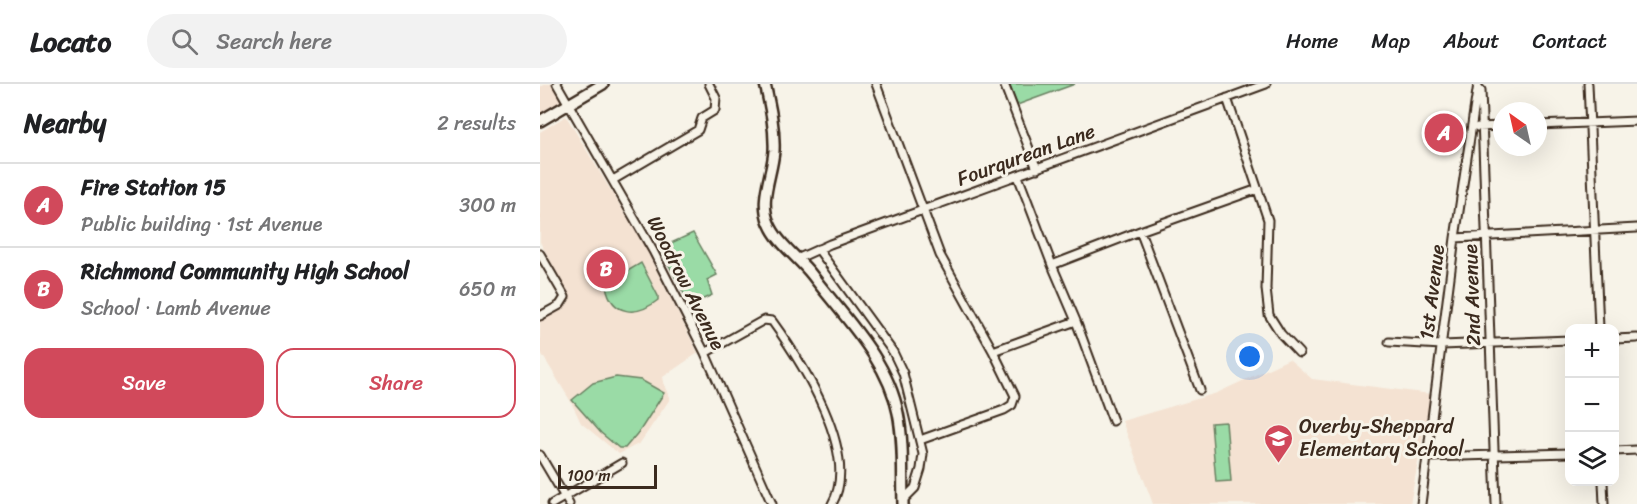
<!DOCTYPE html>
<meta charset="utf-8">
<style>
:root{--surface:#fff;--page:#f2f2f2;--text:#202124;--muted:#757577;--line:#e0e0e0;--accent:#d1495b}
body{margin:0;font-family:Sriracha,sans-serif;background:var(--page);color:var(--text)}
.controls{position:absolute;right:18px;bottom:18px;display:grid;overflow:hidden;border-radius:12px;box-shadow:0 6px 24px #0002}
.controls button{width:54px;height:54px;display:grid;place-items:center;padding:0;border:0;border-bottom:2px solid var(--line);background:var(--surface);color:var(--text);font:30px sans-serif}
.compass{position:absolute;left:953px;top:18px;width:54px;height:54px;border-radius:50%;background:var(--surface);box-shadow:0 6px 24px #0002;rotate:326deg}
.scale{position:absolute;left:18px;bottom:15px;width:99px;box-sizing:border-box;padding-left:6px;border:3px solid #3b2a1e;border-top:0;font-size:16px;line-height:21px;white-space:nowrap;color:#3b2a1e;-webkit-text-stroke:4px #f7f3e8;paint-order:stroke}
.you{position:absolute;left:710px;top:273px;width:21px;height:21px;margin:-15px;border:4px solid #fff;border-radius:50%;background:#1a73e8;box-shadow:0 0 0 9px #1a73e833}
.badge{display:grid;place-items:center;width:39px;height:39px;border-radius:50%;background:var(--accent);color:#fff;font-size:20px;font-weight:700}
.pin{position:absolute;translate:-50% -50%;border:3px solid #fff;box-shadow:0 2px 6px #0006}
.list{margin:0;padding:0;list-style:none}
h2{display:flex;justify-content:space-between;align-items:center;height:78px;margin:0;padding:0 24px;font-size:26px}
h2 small{font-size:20px;font-weight:400;color:var(--muted)}
.list li{display:grid;grid-template-columns:39px 1fr auto;gap:18px;align-items:center;box-sizing:border-box;height:84px;padding:0 24px;border-top:2px solid var(--line)}
.list b{display:block;font-size:22px;white-space:nowrap}
.list p{margin:0;font-size:20px;white-space:nowrap;color:var(--muted)}
.list em{font-size:20px;font-style:normal;color:var(--muted)}
.actions{display:flex;gap:12px;padding:18px 24px}
.actions a{flex:1;padding:14px 0;border:2px solid var(--accent);border-radius:18px;text-align:center;font-size:21px;color:var(--accent)}
.actions .main{background:var(--accent);color:#fff}
.icon{flex:none;width:33px;height:33px;fill:none;stroke:currentColor;stroke-width:2;stroke-linecap:round;stroke-linejoin:round}
.map{position:relative;flex:none;width:1097px;height:420px;overflow:hidden}
header{display:flex;align-items:center;gap:36px;box-sizing:border-box;height:84px;padding:0 30px;background:var(--surface);border-bottom:2px solid var(--line)}
header strong{font-size:28px}
nav{display:flex;gap:33px;margin-inline-start:auto;font-size:21px}
.search{width:420px;height:54px;background:var(--page);display:flex;align-items:center;gap:15px;box-sizing:border-box;padding:0 21px;border-radius:33px;color:var(--muted);font-size:22px}
main{display:flex}
aside{flex:1;background:var(--surface)}
.map>svg:first-child{display:block}
.built{fill:#f4e2d2}
.green{fill:#9adba6;stroke:#6a8262;stroke-width:1.5}
.lines{fill:none;stroke-linecap:round;stroke-linejoin:round}
.street-casing{stroke:#3b2a1e;stroke-width:11}
.secondary-casing{stroke:#3b2a1e;stroke-width:14}
.street{stroke:#f7f3e8;stroke-width:7}
.secondary{stroke:#f7f3e8;stroke-width:9}
.labels{text-anchor:middle;dominant-baseline:central;stroke-width:6;stroke-linejoin:round;paint-order:stroke}
.street-label{font-size:20px;fill:#3b2a1e;stroke:#f7f3e8}
.poi-label{font-size:20px;fill:#3b2a1e;stroke:#f7f3e8;text-anchor:start}
</style>
<header>
<strong>Locato</strong>
<div class="search"><svg class="icon" aria-label="search" viewBox="0 0 24 24"><circle cx="10" cy="10" r="6"/><path d="M15 15l6 6"/></svg>Search here</div>
<nav><a>Home</a><a>Map</a><a>About</a><a>Contact</a></nav>
</header>
<main>
<aside>
<h2>Nearby<small>2 results</small></h2>
<ul class="list">
<li><span class="badge">A</span><div><b>Fire Station 15</b><p>Public building · 1st Avenue</p></div><em>300 m</em></li>
<li><span class="badge">B</span><div><b>Richmond Community High School</b><p>School · Lamb Avenue</p></div><em>650 m</em></li>
</ul>
<div class="actions"><a class="main">Save</a><a>Share</a></div>
</aside>
<div class="map">
<svg width="1097" height="420" viewBox="0 0 1097 420">
<rect width="100%" height="100%" fill="#f7f3e8"/>
<filter id="ink" filterUnits="userSpaceOnUse"><feTurbulence type="fractalNoise" baseFrequency=".0167" numOctaves="2"/><feDisplacementMap in="SourceGraphic" scale="12" xChannelSelector="R" yChannelSelector="G"/><feConvolveMatrix kernelMatrix="1 2 1 2 8 2 1 2 1" color-interpolation-filters="sRGB"/></filter>
<g filter="url(#ink)">
<path class="built" d="M5 0H12L22 16 0 30V3Z
M26 32 105 163 158 269 123 293 125 303 130 315 100 359 79 370 41 339 31 318 0 267V237L27 221 30 213 0 158V48Z
M749 275 772 295 891 310 870 420H613L582 337 677 309Z"/>
<path class="green" d="M469 0H535L477 21Z
M153 149 177 191 167 196 172 211 150 221 120 164Z
M101 179 118 212V216C97 233 72 232 66 202L67 199Z
M76 293 101 296 124 309 101 345 85 364H79L61 349 32 316 53 299Z
M686 338 691 397 676 398 671 339Z"/>
<g class="lines">
<defs>
<path id="street" d="M17 0 113 167 165 269 232 420
M336 0 400 171 453 267 475 312 472 321 464 326 380 356
M464 0 497 85
M1048 0 1059 244
M941 6 956 420
M687 14 728 136 726 205 729 231 741 250 759 269
M998 41 1097 37
M938 43 962 42
M478 92 512 181 536 237 573 337
M73 96 158 46 162 34 175 26 176 14 169 0
M600 147 660 306
M915 154 1097 144
M278 165 353 268 363 289 383 370 381 385 375 404 363 416
M0 170 25 213 20 221 0 232
M259 174 290 160 726 0
M512 181 600 147 718 105
M1074 255 1097 254
M849 258 902 261 1030 256
M453 267 536 237
M165 269 224 236 232 237C261 277 321 370 292 420
M1074 367 1097 366
M0 371 29 420
M887 373 1030 369
M1063 398 1064 420
M12 420 82 379
M881 420 915 154 938 0"/>
<path id="secondary" d="M225 0C230 22 235 44 234 67 232 92 219 115 229 139 237 159 259 174 272 191 304 233 348 276 358 329 364 358 362 390 363 420
M0 37 63 0"/>
</defs>
<use href="#street" class="street-casing"/>
<use href="#secondary" class="secondary-casing"/>
<use href="#street" class="street"/>
<use href="#secondary" class="secondary"/>
</g>
</g>
<defs>
<symbol id="school-pin" viewBox="-11 -11 22 30"><path d="M0 17L-7.5 6A9.5 9.5 0 1 1 7.5 6Z" fill="#d1495b" stroke="#f7f3e8"/><path d="M0-5L7-2L0 1L-7-2ZM-4 1L0 2.5L4 1V4Q0 6-4 4Z" fill="#fff"/></symbol>
</defs>
<g fill-rule="evenodd">
<use href="#school-pin" x="722" y="338" width="33" height="45"/>
</g>
<g class="labels">
<g class="street-label">
<text transform="translate(486 71) rotate(-20)">Fourqurean Lane</text>
<text transform="translate(146 199) rotate(63)">Woodrow Avenue</text>
<text transform="translate(892 208) rotate(-83)">1st Avenue</text>
<text transform="translate(932 211) rotate(-92)">2nd Avenue</text>
</g>
<g class="poi-label">
<text x="759" y="342">Overby-Sheppard<tspan x="759" dy="23">Elementary School</tspan></text>
</g>
</g>
</svg>
<div class="controls">
<button>+</button>
<button>−</button>
<button><svg class="icon" aria-label="layers" viewBox="0 0 24 24"><path d="M12 4l9 5-9 5-9-5zM3 14l9 5 9-5"/></svg></button>
</div>
<svg class="compass" viewBox="-18 -18 36 36"><path d="M0-13l5 13h-10z" fill="#e53935"/><path d="M0 13l5-13h-10z" fill="#757577"/></svg>
<div class="scale">100 m</div>
<div class="you"></div>
<div class="pin badge" style="left:904px;top:49px">A</div>
<div class="pin badge" style="left:66px;top:185px">B</div>
</div>
</main>
